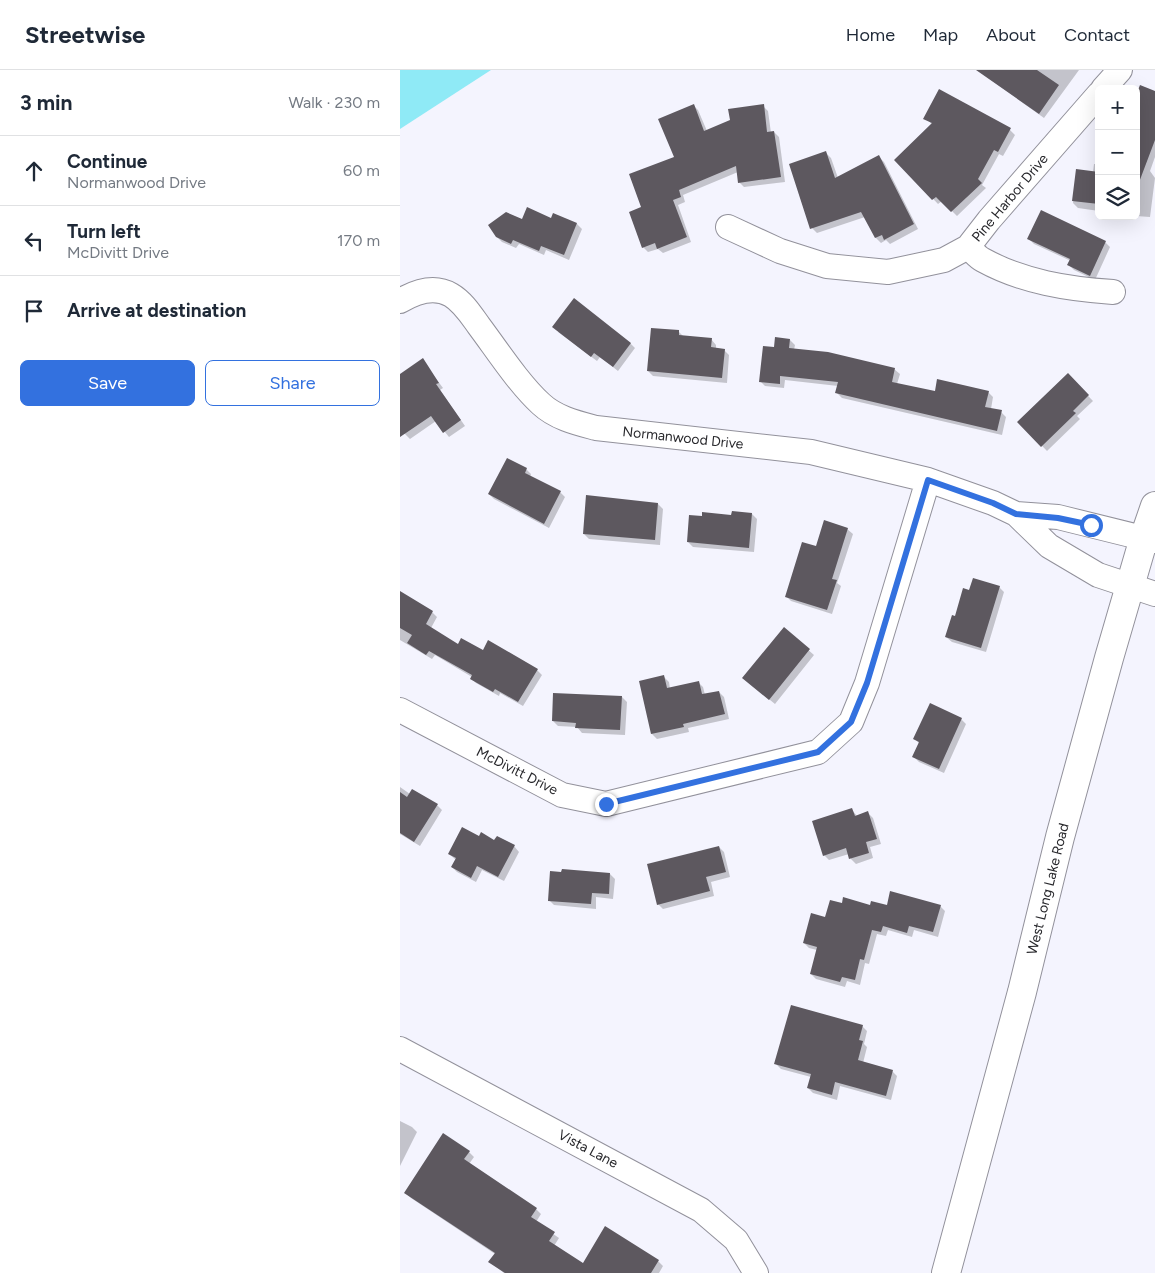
<!DOCTYPE html>
<meta charset="utf-8">
<style>
:root{--surface:#fff;--page:#f6f6f7;--text:#1f2937;--muted:#747a83;--line:#e0e1e3;--accent:#3371df}
body{margin:0;font-family:Figtree,sans-serif;background:var(--page);color:var(--text)}
.controls{position:absolute;right:15px;top:15px;display:grid;overflow:hidden;border-radius:8px;box-shadow:0 5px 20px #0002}
.controls button{width:45px;height:45px;display:grid;place-items:center;padding:0;border:0;border-bottom:1px solid var(--line);background:var(--surface);color:var(--text);font:25px sans-serif}
.stop{position:absolute;width:15px;height:15px;margin:-11px;border:4px solid #3371df;border-radius:50%;background:#fff}
.stop.end{background:#3371df;border-color:#fff;box-shadow:0 1px 5px #0008}
.list{margin:0;padding:0;list-style:none}
h2{display:flex;justify-content:space-between;align-items:center;height:65px;margin:0;padding:0 20px;font-size:21px}
h2 small{font-size:16px;font-weight:400;color:var(--muted)}
.list li{display:grid;grid-template-columns:32px 1fr auto;gap:15px;align-items:center;box-sizing:border-box;height:70px;padding:0 20px;border-top:1px solid var(--line)}
.list b{display:block;font-size:19px;white-space:nowrap}
.list p{margin:0;font-size:16px;white-space:nowrap;color:var(--muted)}
.list em{font-size:16px;font-style:normal;color:var(--muted)}
.actions{display:flex;gap:10px;padding:15px 20px}
.actions a{flex:1;padding:11px 0;border:1px solid var(--accent);border-radius:8px;text-align:center;font-size:18px;color:var(--accent)}
.actions .main{background:var(--accent);color:#fff}
.icon{flex:none;width:28px;height:28px;fill:none;stroke:currentColor;stroke-width:2;stroke-linecap:round;stroke-linejoin:round}
.map{position:relative;flex:none;width:755px;height:1203px;overflow:hidden}
header{display:flex;align-items:center;gap:30px;box-sizing:border-box;height:70px;padding:0 25px;background:var(--surface);border-bottom:1px solid var(--line)}
header strong{font-size:24px}
nav{display:flex;gap:28px;margin-inline-start:auto;font-size:18px}
main{display:flex}
aside{flex:1;background:var(--surface)}
.map>svg:first-child{display:block}
.water{fill:#8feaf6}
.shadow{fill:#0003}
.building{fill:#5d585f}
.lines{fill:none;stroke-linecap:round;stroke-linejoin:round}
.minor-casing{stroke:#92919b;stroke-width:26}
.major-casing{stroke:#92919b;stroke-width:30}
.minor{stroke:#fff;stroke-width:24}
.major{stroke:#fff;stroke-width:28}
.route{stroke:#3371df;stroke-width:6}
.labels{text-anchor:middle;dominant-baseline:central;stroke-width:5;stroke-linejoin:round;paint-order:stroke}
.street-label{font-size:14px;fill:#28282c;stroke:#fff}
</style>
<header>
<strong>Streetwise</strong>
<nav><a>Home</a><a>Map</a><a>About</a><a>Contact</a></nav>
</header>
<main>
<aside>
<h2>3 min<small>Walk · 230 m</small></h2>
<ul class="list">
<li><svg class="icon" aria-label="ahead" viewBox="0 0 24 24"><path d="M12 20V5M6 11l6-6 6 6"/></svg><div><b>Continue</b><p>Normanwood Drive</p></div><em>60 m</em></li>
<li><svg class="icon" aria-label="left" viewBox="0 0 24 24"><path d="M17 20v-9H6M10 6l-5 5 5 5"/></svg><div><b>Turn left</b><p>McDivitt Drive</p></div><em>170 m</em></li>
<li><svg class="icon" aria-label="arrive" viewBox="0 0 24 24"><path d="M6 21V4h12l-3 4 3 4H6"/></svg><div><b>Arrive at destination</b></div></li>
</ul>
<div class="actions"><a class="main">Save</a><a>Share</a></div>
</aside>
<div class="map">
<svg width="755" height="1203" viewBox="0 0 755 1203">
<rect width="100%" height="100%" fill="#f4f4fe"/>
<path class="water" d="M0 0H91L0 59Z"/>
<path class="shadow" d="M577 0H679L644 48Z
M755 22V87L750 101 755 108 750 147 736 146V29Z
M293 35 298 40 307 61 363 36 368 41 371 63 374 62 379 67 385 112 344 117 339 112 338 102 283 125 285 132 278 135 291 172 263 183 258 179 248 182 243 177V138L276 87Z
M525 48 610 60 615 65 603 86 599 84 582 115 586 118 557 146 542 131 538 134 496 90 533 55Z
M426 83 431 88 438 108 479 87 484 92 518 159 490 174 486 170 481 173 476 168 465 147 417 163 412 158Z
M699 85V141L678 138 673 133 677 100 693 102 694 94H695Z
M154 144 177 154 182 159 169 190 146 180 144 185 119 174 116 178 102 172 97 167 152 149Z
M629 169 705 172 710 177 695 210 674 200 669 195 671 191 634 174Z
M158 262 230 273 235 278 218 301 200 287 197 291Z
M279 262 283 266 311 269 316 275V279L324 280 329 285 327 313 253 306 248 301Z
M390 270 395 275 394 280 494 299 500 304 497 314 536 323 588 322 593 327 591 339 601 342 606 347 602 365 442 328 437 323 438 316 385 310 384 318 365 316 360 311 375 278Z
M22 290 43 318 40 320 65 356 49 367 36 351 10 369 5 364H0V305Z
M668 305 693 331 677 346 680 349 647 381 619 352Z
M126 399 131 404 130 407 160 422 165 427 149 458 94 429 89 424Z
M258 434 263 439 260 475 189 469 184 464Z
M352 444 357 449 354 482 293 477 288 472 333 446Z
M447 459 453 464 437 513 441 516 432 544 391 531 386 526Z
M599 517 604 522 586 582 552 572 546 567 570 521Z
M0 522 32 542 37 547 31 558 58 576 83 582 137 600 142 605 123 636 100 623 99 626 76 613 71 608 72 607 35 585 32 589 0 570Z
M384 559 414 585 375 634 349 613Z
M264 607 269 612 270 619 298 612 303 617 305 625 319 622 324 627 329 649 288 658 289 662 257 669 252 664 241 612Z
M222 627 227 632 225 665 182 663 177 657 158 656 153 651Z
M561 649 566 654 544 703 519 692 514 687 520 674 515 669Z
M0 717 10 724 13 720 37 735 42 740 20 776 0 764Z
M452 740 457 746 468 743 473 748 481 774 470 777 473 788 456 794 451 789 449 784 429 790 424 785Z
M80 768 114 776 119 782 104 811 82 800 76 812 57 802 52 797 56 790 49 784Z
M319 777 324 782 330 807 311 812 314 826 263 839 258 834Z
M210 804 215 809 213 829 196 827V839L154 835 149 830Z
M443 834 470 836H540L545 841 538 867 514 860 512 867 488 860 486 866 477 864 469 894 465 893 460 915 447 911 445 917 416 909 411 904 417 880 409 878 404 873 426 848Z
M462 956 467 961 464 974 467 977 463 993 492 1001 497 1006 491 1030 440 1016 437 1030 413 1023 408 1018 411 1007 381 999 376 994Z
M0 1051 12 1057 17 1062 0 1096Z
M69 1082 74 1087 69 1094 136 1139 141 1144 136 1152 159 1168 154 1176 183 1195 258 1191 263 1196 259 1203H104L90 1192 95 1184 11 1128 6 1123Z"/>
<path class="building" d="M576 0H637L659 15 639 44Z
M740 15 755 21V70L738 115H736V25Z
M539 19 611 58 598 82 594 80 578 109 582 113 551 142 536 127 532 130 494 90 532 53 523 49Z
M294 34 304 61 330 50 328 39 364 34 367 62 374 61 381 107 338 113 336 96 279 120 281 127 273 130 287 167 257 179 255 173 242 178 229 142 241 137 229 104 274 87 258 49Z
M426 81 435 108 479 85 514 154 484 170 482 165 475 168 461 142 410 159 389 94Z
M676 99 699 102V134L672 131Z
M127 137 151 148 153 143 177 153 164 185 141 176 139 181 113 170 111 174 96 167 88 155 106 142 122 149Z
M641 140 706 171 690 206 667 195 670 189 627 169Z
M174 228 231 273 213 297 194 283 191 287 152 257Z
M251 258 279 260V265L312 268 311 277 325 279 322 308 247 301Z
M375 267 390 269 389 278 428 282 495 298 492 312 535 321 537 309 589 321 585 337 602 340 597 361 435 323 438 312 380 306V314L359 312 363 276 374 277Z
M23 288 39 313 36 314 61 350 43 363 31 346 0 367V304Z
M668 303 689 325 673 341 676 343 641 377 617 352Z
M107 388 127 398 125 403 161 421 144 454 88 424Z
M186 425 258 433 255 470 183 464Z
M332 441 352 443 349 478 287 472 289 445 302 446V442L331 445Z
M424 450 448 458 432 509 437 510 427 540 385 527 402 472 416 476Z
M573 508 600 516 581 578 545 567 552 545 555 546 563 518 569 520Z
M0 521 33 541 26 554 58 574 61 568 83 580 88 570 138 599 118 632 95 619 93 622 70 609 72 605 29 581 26 585 7 573 12 565 0 558Z
M384 557 410 579 369 630 342 608Z
M264 605 267 618 299 611 302 624 319 621 325 644 283 654 284 657 251 664 239 611Z
M153 623 222 626 220 660 175 658 176 653 152 651Z
M530 633 562 648 539 699 512 687 519 672 513 669Z
M12 719 38 734 14 772 0 763V722L7 727Z
M452 738 455 746 468 741 477 769 466 772 469 783 449 789 446 778 423 786 412 751Z
M62 757 79 766 81 762 94 770 97 766 115 775 98 807 77 796 71 808 51 797 56 788 48 784Z
M319 776 326 802 306 807 310 821 257 835 247 794Z
M162 799 210 803 209 824 192 823 191 834 148 831 150 801 161 802Z
M490 821 541 835 533 862 509 856 507 863 483 856 481 862 472 860 464 890 460 889 455 910 442 907 440 912 410 904 417 877 403 873 411 843 425 847 430 830 442 833 443 827 470 835 471 831 487 835Z
M391 935 463 955 459 970 463 971 458 990 493 1000 486 1026 435 1012 432 1025 407 1018 411 1004 374 994Z
M43 1063 70 1081 64 1089 137 1138 131 1147 155 1162 149 1171 183 1193 205 1156 259 1190 251 1203H105L88 1192 95 1183 4 1123Z"/>
<g class="lines">
<defs>
<path id="minor" d="M703 19 720 0
M328 157 380 181 427 196 488 202 544 190 568 177 589 150 699 24
M568 177C573 181 577 187 583 190 623 212 668 219 713 222
M0 231C15 222 34 215 51 225 63 232 71 245 79 256 97 280 119 314 141 334 156 348 177 353 196 358L411 382 528 410 593 433 616 444
M755 471 658 447 616 444 649 476 698 505 755 524
M0 640 162 725 206 734 418 682 451 652 467 613 528 410
M0 979 301 1140 336 1170 356 1203"/>
<path id="major" d="M546 1203 622 922 660 767 709 588 744 468 755 436"/>
</defs>
<use href="#minor" class="minor-casing"/>
<use href="#major" class="major-casing"/>
<use href="#minor" class="minor"/>
<use href="#major" class="major"/>
</g>
<g class="lines">
<path class="route" d="M206 734 418 682 451 652 467 613 528 410 593 433 616 444 658 448 691 455"/>
</g>
<g class="labels">
<g class="street-label">
<text transform="translate(610 128) rotate(-50)">Pine Harbor Drive</text>
<text transform="translate(283 368) rotate(6)">Normanwood Drive</text>
<text transform="translate(117 701) rotate(27)">McDivitt Drive</text>
<text transform="translate(648 819) rotate(-76)">West Long Lake Road</text>
<text transform="translate(188 1079) rotate(28)">Vista Lane</text>
</g>
</g>
</svg>
<div class="controls">
<button>+</button>
<button>−</button>
<button><svg class="icon" aria-label="layers" viewBox="0 0 24 24"><path d="M12 4l9 5-9 5-9-5zM3 14l9 5 9-5"/></svg></button>
</div>
<div class="stop" style="left:691px;top:455px"></div>
<div class="stop end" style="left:206px;top:734px"></div>
</div>
</main>
